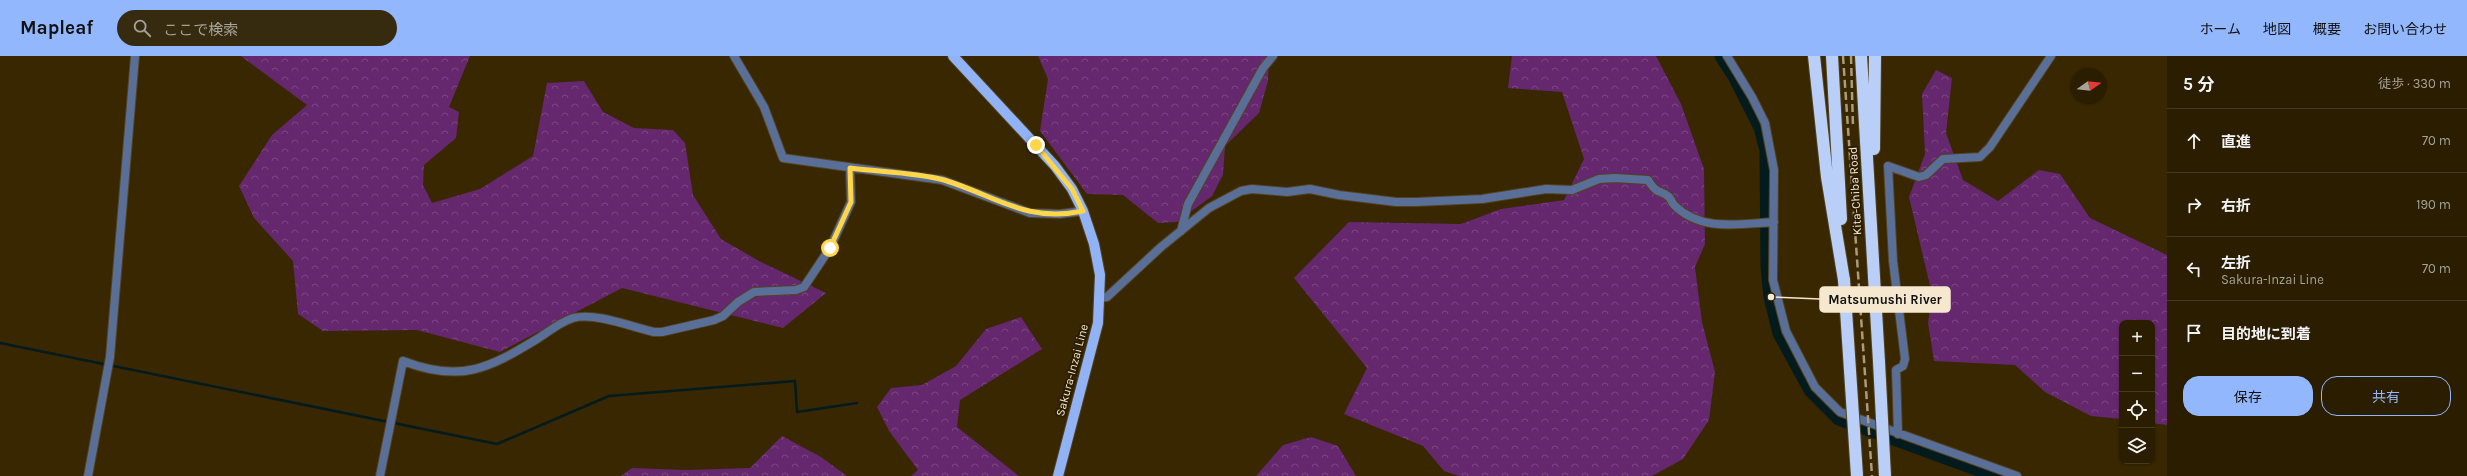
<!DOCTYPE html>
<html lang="ja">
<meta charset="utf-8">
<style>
:root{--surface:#2a1d00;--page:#362a0f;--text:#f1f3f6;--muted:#a5a299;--line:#463b22;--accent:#93b7fd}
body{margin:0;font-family:Karla,"Noto Sans JP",sans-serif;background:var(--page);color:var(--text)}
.controls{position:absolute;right:12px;bottom:12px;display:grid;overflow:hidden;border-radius:8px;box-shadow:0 1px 3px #0004}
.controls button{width:36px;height:36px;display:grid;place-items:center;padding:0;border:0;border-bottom:1px solid var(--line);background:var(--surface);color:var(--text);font:20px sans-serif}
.compass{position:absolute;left:2071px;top:12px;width:36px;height:36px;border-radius:50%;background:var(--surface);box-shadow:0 1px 3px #0004;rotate:75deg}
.stop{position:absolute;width:12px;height:12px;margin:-9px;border:3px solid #ffd54a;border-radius:50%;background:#fff}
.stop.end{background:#ffd54a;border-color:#fff;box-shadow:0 1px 4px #0008}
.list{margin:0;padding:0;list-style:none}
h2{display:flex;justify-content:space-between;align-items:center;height:52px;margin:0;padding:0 16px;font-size:17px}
h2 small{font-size:13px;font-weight:400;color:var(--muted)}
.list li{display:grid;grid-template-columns:26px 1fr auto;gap:12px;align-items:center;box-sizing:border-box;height:64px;padding:0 16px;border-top:1px solid var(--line)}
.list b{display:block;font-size:15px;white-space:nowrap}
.list p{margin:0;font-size:13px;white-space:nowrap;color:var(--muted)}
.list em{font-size:13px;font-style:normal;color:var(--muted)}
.actions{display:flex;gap:8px;padding:12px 16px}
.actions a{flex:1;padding:9px 0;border:1px solid var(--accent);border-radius:16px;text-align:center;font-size:14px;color:var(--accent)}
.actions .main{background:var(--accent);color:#111}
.icon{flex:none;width:22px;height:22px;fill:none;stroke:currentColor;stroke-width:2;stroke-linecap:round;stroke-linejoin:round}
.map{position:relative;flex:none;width:2167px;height:420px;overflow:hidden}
header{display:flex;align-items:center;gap:24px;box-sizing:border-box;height:56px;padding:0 20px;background:var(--accent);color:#111}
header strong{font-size:19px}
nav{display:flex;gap:22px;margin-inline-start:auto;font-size:14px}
.search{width:280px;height:36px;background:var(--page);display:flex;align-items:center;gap:10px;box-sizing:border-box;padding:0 14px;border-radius:22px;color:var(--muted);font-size:15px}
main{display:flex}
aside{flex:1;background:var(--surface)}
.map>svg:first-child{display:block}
.forest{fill:url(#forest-crowns)}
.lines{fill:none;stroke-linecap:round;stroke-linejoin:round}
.stream{stroke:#041b1d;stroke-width:2.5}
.river{stroke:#041b1d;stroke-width:15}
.street-casing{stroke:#53421d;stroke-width:10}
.primary-casing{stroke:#53421d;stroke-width:12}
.highway-casing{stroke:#53421d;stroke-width:14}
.street{stroke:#5a6f97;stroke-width:8}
.primary{stroke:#91b3f5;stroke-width:10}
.highway{stroke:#bacff7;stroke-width:12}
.rail{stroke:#aa9b7c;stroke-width:2.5;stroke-dasharray:8 4;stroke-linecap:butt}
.highway-bridge-casing{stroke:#53421d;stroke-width:14;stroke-linecap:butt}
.highway-bridge{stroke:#bacff7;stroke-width:12}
.route{stroke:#ffd54a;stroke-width:5}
.labels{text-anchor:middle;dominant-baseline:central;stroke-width:4;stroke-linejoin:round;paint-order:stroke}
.street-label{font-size:12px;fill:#f6e8ce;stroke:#2b1e04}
.leader{fill:none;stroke:#f6e8ce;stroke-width:1.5}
.callout-dot{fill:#f6e8ce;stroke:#2b1e04;stroke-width:1.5}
.callout{fill:#f6e8ce;stroke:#f6e8ce;stroke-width:1.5}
.callout-label{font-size:13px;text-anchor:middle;font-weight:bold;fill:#111}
</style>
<header>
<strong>Mapleaf</strong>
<div class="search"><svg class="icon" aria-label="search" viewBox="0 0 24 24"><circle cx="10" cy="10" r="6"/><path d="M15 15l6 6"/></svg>ここで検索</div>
<nav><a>ホーム</a><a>地図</a><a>概要</a><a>お問い合わせ</a></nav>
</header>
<main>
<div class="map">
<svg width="2167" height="420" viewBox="0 0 2167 420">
<defs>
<pattern id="forest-crowns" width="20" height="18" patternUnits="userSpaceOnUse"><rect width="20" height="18" fill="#65276d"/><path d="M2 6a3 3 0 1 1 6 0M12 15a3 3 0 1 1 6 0" fill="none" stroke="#7c4681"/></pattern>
</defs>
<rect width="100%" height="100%" fill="#382700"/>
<path class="forest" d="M241 0H470L449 51 459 56 456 82 424 109 423 129 432 147 480 133 533 100 547 27 584 25 603 56 634 72 673 74 685 87 693 139 721 183 759 205 826 237 783 272 622 232 500 296 417 274 323 275 298 258 293 205 254 162 239 130 272 79 307 49Z
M1038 0H1269L1268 25 1259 57 1225 90 1223 119 1212 140 1177 166 1158 167 1123 139 1087 138 1040 75 1048 23Z
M1512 0H1656L1681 48 1704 113 1705 188 1695 211 1702 266 1715 316 1709 364 1683 403 1652 420H1459L1444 415 1423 390 1344 358 1367 312 1294 222 1349 166 1461 168 1501 153 1564 144 1584 103 1562 36 1508 32Z
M1936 14 1952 22 1946 77 1963 124 1998 145 2039 114 2060 118 2090 162 2167 199V369L2152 367V267H2122V363L2091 360 2045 336 2015 309 1934 305 1928 267 1932 238 1909 141 1925 98 1922 38Z
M1021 261 1042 293 960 344 957 371 1019 420H911L918 414 889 375 877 351 891 332 922 329 956 310 986 273Z
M782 380 821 401 847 420H621L632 412 686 414 750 412Z
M1311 381 1338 390 1356 420H1256L1283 389Z"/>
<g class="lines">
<path class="stream" d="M0 287 497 388 609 340 795 325 797 356 857 347"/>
<path class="river" d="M1722 0 1735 20 1761 71 1767 94 1768 210 1771 241 1780 277 1811 334 1839 362 1998 420"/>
<defs>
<path id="street" d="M734 0 764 51 783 102 942 124 1030 157 1060 158 1083 155
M1727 0 1752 41 1765 67 1774 114 1773 224 1786 275 1815 331 1840 356 2017 420
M1181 175 1188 148 1263 12 1273 0
M1100 242 1107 241 1161 191 1209 152 1241 135 1252 133 1287 136 1310 133 1339 139 1396 146H1416L1482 143 1546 133 1572 134 1599 123 1615 122 1648 124C1658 140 1660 133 1669 141 1671 143 1672 147 1674 149 1701 176 1739 168 1774 166
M1898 378 1896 314 1903 310 1905 303 1893 205 1888 110 1919 121 1926 119 1943 103 1980 101 1990 91 2051 0
M88 420 110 301 135 0
M380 420 403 305C460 327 488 313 537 283 548 276 560 266 573 262 595 256 632 271 654 276H662L714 264 723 260 738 246 754 236 796 234 804 231 830 192 851 146 850 112"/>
<path id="primary" d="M953 0 1055 110 1072 133 1083 155 1094 188 1100 219 1098 267 1058 420"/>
<path id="highway" d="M1814 0 1827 121 1844 224
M1832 0 1841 163
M1861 0 1879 306
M1874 93 1875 0"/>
</defs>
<use href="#street" class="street-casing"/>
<use href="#primary" class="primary-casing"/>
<use href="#highway" class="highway-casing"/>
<use href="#street" class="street"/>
<use href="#primary" class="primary"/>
<use href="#highway" class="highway"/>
<path class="rail" d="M1843 0 1872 420
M1851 0 1853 72"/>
<defs>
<path id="highway-bridge" d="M1844 224 1857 420
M1879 306 1885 420"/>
</defs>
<use href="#highway-bridge" class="highway-bridge-casing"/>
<use href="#highway-bridge" class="highway-bridge"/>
</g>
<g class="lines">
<path class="route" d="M830 192 851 146 850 112C880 116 914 116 944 124 996 140 1026 167 1083 155L1072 133 1036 89"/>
</g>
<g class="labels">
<g class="street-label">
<text transform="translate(1855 135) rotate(-93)">Kita-Chiba Road</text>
<text transform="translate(1072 314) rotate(-75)">Sakura-Inzai Line</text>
</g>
</g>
<path class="leader" d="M1771 241L1820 243"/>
<circle class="callout-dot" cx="1771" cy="241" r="4"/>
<rect class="callout" x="1820" y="231" width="130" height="25" rx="4"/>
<g class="callout-label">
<text x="1885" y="248">Matsumushi River</text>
</g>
</svg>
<div class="controls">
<button>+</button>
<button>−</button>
<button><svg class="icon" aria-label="locate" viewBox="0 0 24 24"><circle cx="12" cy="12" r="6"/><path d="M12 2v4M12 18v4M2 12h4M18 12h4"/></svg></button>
<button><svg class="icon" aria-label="layers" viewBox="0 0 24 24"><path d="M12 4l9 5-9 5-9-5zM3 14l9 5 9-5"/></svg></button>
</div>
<svg class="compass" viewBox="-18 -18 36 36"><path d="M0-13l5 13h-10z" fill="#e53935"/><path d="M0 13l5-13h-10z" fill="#a5a299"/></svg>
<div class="stop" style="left:830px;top:192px"></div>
<div class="stop end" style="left:1036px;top:89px"></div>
</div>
<aside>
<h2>5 分<small>徒歩 · 330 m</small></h2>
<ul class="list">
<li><svg class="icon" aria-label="ahead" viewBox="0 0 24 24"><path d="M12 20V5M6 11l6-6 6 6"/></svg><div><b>直進</b></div><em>70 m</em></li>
<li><svg class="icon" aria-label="right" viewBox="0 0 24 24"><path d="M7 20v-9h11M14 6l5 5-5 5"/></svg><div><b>右折</b></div><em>190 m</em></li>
<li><svg class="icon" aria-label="left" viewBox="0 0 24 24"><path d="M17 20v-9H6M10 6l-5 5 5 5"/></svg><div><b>左折</b><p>Sakura-Inzai Line</p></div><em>70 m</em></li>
<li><svg class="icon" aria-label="arrive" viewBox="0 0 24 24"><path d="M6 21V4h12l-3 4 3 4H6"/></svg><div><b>目的地に到着</b></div></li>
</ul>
<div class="actions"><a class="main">保存</a><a>共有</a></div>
</aside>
</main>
